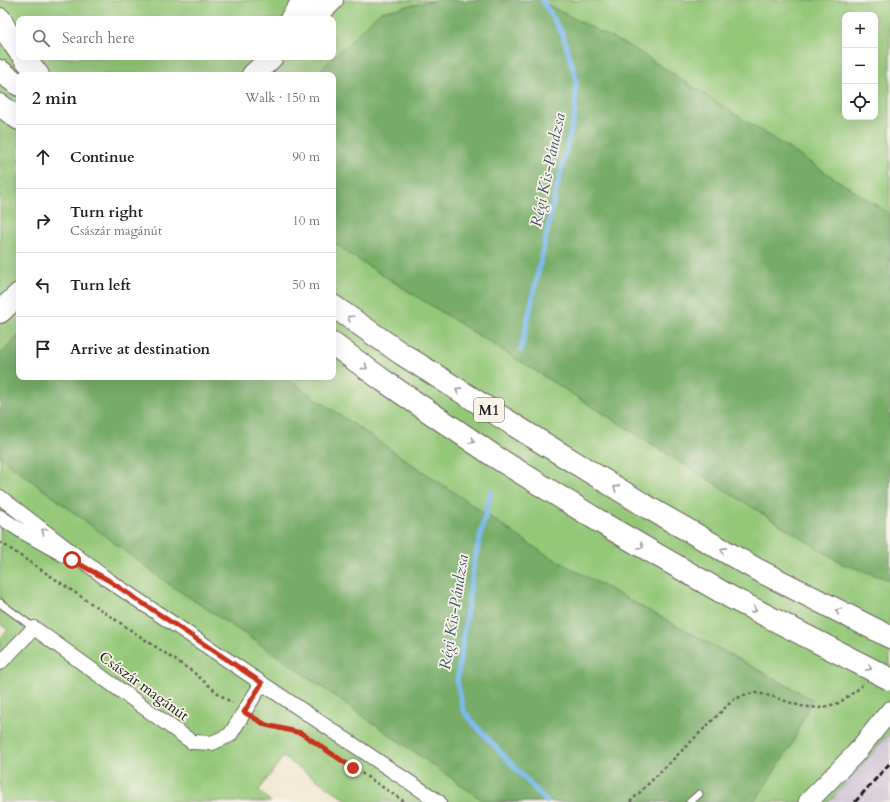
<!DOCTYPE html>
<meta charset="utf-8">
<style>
:root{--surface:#fff;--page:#f6f6f6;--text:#222;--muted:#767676;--line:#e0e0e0}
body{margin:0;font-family:Cardo,serif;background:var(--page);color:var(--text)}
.controls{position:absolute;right:12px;top:12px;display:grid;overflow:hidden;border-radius:8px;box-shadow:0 4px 16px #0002}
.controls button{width:36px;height:36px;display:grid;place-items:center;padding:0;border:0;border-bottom:1px solid var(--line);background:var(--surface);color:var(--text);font:20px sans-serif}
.stop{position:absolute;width:12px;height:12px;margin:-9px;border:3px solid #c8321e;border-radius:50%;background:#fff}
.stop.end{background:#c8321e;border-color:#fff;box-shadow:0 1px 4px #0008}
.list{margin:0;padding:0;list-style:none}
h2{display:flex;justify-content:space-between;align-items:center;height:52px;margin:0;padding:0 16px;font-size:17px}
h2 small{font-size:13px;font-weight:400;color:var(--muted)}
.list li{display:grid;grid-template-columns:26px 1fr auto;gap:12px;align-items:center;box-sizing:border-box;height:64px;padding:0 16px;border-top:1px solid var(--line)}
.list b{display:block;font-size:15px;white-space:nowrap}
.list p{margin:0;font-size:13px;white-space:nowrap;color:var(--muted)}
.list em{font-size:13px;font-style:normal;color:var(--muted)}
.icon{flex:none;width:22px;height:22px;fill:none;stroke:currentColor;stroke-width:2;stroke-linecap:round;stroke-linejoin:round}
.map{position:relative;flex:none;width:890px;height:802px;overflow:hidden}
.search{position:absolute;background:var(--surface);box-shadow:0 4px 16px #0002;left:16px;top:16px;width:320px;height:44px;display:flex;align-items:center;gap:10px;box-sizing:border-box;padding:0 14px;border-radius:8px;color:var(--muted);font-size:15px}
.panel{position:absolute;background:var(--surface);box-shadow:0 4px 16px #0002;left:16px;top:72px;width:320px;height:308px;border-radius:8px}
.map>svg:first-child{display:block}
.industrial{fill:#ccbed4}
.green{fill:#94c778;stroke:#58724a;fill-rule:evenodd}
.forest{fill:#77ac68;stroke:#4a6442}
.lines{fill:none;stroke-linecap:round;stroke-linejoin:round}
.stream{stroke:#7dbaf0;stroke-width:5}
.lane-casing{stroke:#66635a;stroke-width:9}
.street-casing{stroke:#66635a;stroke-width:16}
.secondary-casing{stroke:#66635a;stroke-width:21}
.primary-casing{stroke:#66635a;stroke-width:24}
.highway-casing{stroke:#66635a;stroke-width:24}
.path{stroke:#66635a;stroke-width:2.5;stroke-dasharray:3 3;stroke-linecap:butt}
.lane{stroke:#fff;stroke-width:7}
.street{stroke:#fff;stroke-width:14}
.secondary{stroke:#fff;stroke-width:19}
.primary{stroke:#fff;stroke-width:22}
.highway{stroke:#fff;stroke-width:22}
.rail{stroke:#1c1c1c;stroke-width:3;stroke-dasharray:6 3;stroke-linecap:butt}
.highway-bridge-casing{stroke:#66635a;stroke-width:24;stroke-linecap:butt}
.highway-bridge{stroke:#fff;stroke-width:22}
.oneway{stroke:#999}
.route{stroke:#c8321e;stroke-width:5}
.labels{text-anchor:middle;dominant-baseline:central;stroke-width:3.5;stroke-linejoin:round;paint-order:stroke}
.shield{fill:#f7f3e8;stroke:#5e5c59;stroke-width:1}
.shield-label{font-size:14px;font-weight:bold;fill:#1c1c1c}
.street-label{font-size:15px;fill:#1c1c1c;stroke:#f7f3e8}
.water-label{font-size:16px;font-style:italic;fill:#3e5366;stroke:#f7f3e8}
</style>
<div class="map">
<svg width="890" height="802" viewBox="0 0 890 802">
<rect width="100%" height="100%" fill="#f7f3e8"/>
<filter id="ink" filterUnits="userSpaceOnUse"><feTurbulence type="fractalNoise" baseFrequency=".025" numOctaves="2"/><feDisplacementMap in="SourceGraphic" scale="8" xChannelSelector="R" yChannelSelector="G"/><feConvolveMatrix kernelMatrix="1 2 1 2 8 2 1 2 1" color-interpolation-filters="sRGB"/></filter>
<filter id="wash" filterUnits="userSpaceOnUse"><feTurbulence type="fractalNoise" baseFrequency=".012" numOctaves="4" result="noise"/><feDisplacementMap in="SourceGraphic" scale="16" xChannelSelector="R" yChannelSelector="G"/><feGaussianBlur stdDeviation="0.9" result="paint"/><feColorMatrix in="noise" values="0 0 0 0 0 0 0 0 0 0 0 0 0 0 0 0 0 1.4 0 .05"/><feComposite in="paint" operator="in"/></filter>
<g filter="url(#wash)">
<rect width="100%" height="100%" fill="#f0e6cd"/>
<path class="industrial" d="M890 733V802H829Z"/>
<path class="green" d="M0 0H890V733L829 802H350L283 757 259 790 271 802H0V638L8 630 0 624ZM845 15H875V117H845ZM19 19H333V57H19ZM19 75H333V377H19Z"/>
<path class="forest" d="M436 0H538L636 50 890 214V580L843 564 349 254 333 242V75H315L380 12Z
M19 335V377H284L543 553 812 699 791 746 757 798 753 802H485L278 656 169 584 0 457V355Z"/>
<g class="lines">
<path class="stream" d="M521 350 555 195 575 114 576 79 563 35 542 0
M491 491 474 563 457 680 463 710 477 727 547 802"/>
</g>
</g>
<g filter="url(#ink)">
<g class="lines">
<defs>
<path id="lane" d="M0 603 34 628
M690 802 699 794"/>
<path id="street" d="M0 497 108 580 439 802
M0 517 23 532 64 555
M0 663 34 628 192 742 212 743 230 735 262 683"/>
<path id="secondary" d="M808 802 855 754 890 711"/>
<path id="primary" d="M291 19 304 0
M312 19 332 0
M253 75 272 57
M0 312 19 294"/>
<path id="highway" d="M0 19 9 36 19 51
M24 57 38 75
M0 71 19 85
M0 105 19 119
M333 306 402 354 525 432 649 508 756 569 890 637
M333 344 384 381 494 456 607 526 732 598 849 658"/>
</defs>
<use href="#lane" class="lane-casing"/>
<use href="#street" class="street-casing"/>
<use href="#secondary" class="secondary-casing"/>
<use href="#primary" class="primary-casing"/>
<use href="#highway" class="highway-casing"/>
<path class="path" d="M0 542 193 672 219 694 232 703
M256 719 266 725 301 733 405 802
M630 802 733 700 747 694 758 693 774 697 800 706 820 708 839 703 857 690 862 685"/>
<use href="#lane" class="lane"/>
<use href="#street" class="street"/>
<use href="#secondary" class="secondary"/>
<use href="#primary" class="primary"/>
<use href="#highway" class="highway"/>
<path class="rail" d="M855 802 890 763"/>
<defs>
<path id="highway-bridge" d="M849 658 890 679"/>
</defs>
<use href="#highway-bridge" class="highway-bridge-casing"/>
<use href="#highway-bridge" class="highway-bridge"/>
</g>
<defs><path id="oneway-chevron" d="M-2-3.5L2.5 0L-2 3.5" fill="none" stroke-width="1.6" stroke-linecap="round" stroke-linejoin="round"/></defs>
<g class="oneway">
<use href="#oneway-chevron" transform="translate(350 318) rotate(-145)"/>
<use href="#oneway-chevron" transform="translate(365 367) rotate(36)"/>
<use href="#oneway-chevron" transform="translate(458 390) rotate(-147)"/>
<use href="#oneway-chevron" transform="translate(472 441) rotate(34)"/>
<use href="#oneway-chevron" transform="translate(616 488) rotate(-148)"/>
<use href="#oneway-chevron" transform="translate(44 531) rotate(-142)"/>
<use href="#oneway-chevron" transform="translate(641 546) rotate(30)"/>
<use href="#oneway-chevron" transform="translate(723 550) rotate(-151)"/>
<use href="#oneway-chevron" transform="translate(754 610) rotate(27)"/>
<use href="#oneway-chevron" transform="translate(838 611) rotate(-153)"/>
<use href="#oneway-chevron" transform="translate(869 668) rotate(26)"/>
</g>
</g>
<g class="lines" filter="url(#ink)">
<path class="route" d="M72 560 108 580 262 683 244 712 266 725 301 733 353 768"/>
</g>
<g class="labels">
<rect class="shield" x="474" y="398" width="30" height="24" rx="3"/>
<g class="shield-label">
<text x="489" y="410">M1</text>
</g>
<g class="street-label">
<text transform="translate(144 686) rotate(36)">Császár magánút</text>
</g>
<g class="water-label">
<text transform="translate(548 170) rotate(-78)">Régi Kis-Pándzsa</text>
<text transform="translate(454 612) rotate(-81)">Régi Kis-Pándzsa</text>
</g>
</g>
</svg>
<div class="controls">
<button>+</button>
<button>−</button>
<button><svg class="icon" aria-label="locate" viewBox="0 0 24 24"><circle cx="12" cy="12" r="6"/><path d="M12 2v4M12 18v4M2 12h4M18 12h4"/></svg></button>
</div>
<div class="stop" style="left:72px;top:560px"></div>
<div class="stop end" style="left:353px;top:768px"></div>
<div class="search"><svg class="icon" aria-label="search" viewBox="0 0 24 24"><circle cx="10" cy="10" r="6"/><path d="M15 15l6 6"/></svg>Search here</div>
<section class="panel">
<h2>2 min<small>Walk · 150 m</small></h2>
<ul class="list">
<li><svg class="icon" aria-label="ahead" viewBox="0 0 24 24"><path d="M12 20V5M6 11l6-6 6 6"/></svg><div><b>Continue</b></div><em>90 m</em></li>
<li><svg class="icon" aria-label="right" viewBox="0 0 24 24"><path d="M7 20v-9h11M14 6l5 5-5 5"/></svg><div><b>Turn right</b><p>Császár magánút</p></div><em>10 m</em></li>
<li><svg class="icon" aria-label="left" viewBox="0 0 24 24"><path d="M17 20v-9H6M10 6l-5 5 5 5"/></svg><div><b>Turn left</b></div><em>50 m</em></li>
<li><svg class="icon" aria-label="arrive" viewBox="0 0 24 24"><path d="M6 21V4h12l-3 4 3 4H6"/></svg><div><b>Arrive at destination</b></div></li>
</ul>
</section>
</div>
